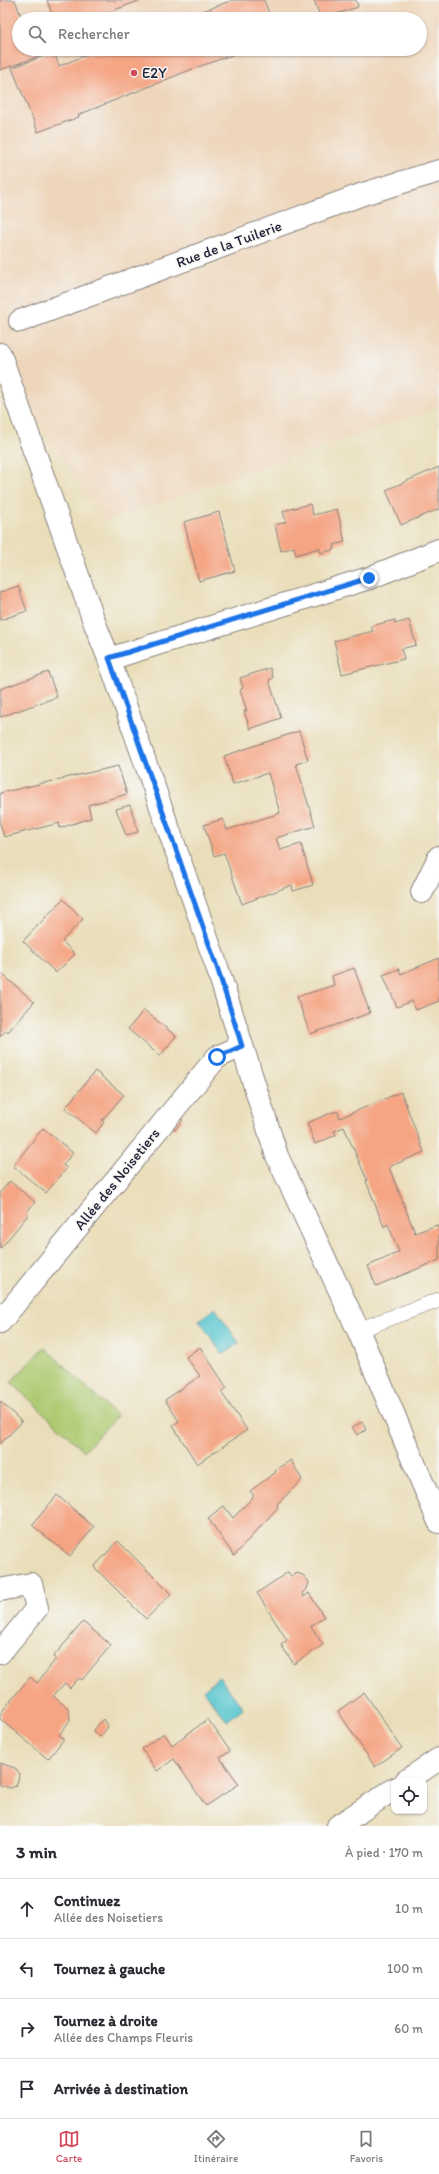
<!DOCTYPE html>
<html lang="fr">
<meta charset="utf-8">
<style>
:root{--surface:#fff;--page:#f2f2f3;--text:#2b2b33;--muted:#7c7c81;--line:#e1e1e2;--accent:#d1495b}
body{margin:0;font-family:Itim,sans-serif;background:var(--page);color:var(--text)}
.controls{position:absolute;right:12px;bottom:12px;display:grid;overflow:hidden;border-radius:8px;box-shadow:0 1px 3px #0004}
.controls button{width:36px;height:36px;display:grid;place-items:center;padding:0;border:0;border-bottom:1px solid var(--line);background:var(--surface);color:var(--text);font:20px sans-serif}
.stop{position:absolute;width:12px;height:12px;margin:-9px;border:3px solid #1a73e8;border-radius:50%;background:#fff}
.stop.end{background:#1a73e8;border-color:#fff;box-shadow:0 1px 4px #0008}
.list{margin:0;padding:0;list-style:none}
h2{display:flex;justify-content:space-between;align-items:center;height:52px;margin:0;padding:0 16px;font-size:17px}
h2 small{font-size:13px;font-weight:400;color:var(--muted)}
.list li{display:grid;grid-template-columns:26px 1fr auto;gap:12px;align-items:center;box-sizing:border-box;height:60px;padding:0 16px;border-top:1px solid var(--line)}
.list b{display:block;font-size:15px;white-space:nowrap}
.list p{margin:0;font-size:13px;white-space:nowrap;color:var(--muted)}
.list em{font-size:13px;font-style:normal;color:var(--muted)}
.icon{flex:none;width:22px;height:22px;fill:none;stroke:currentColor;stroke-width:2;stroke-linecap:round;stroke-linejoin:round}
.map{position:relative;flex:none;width:439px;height:1826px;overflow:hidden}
.search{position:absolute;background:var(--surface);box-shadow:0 1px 3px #0004;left:12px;right:12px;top:12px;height:44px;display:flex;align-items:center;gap:10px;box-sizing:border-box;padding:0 14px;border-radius:22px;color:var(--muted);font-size:15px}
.sheet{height:292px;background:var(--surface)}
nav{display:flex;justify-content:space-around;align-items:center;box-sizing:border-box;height:56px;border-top:1px solid var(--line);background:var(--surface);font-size:11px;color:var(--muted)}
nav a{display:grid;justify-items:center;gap:2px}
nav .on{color:var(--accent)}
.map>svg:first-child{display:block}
.built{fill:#eed6bb;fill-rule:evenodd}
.green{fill:#adca71;stroke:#687656}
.water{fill:#5bc8d0;stroke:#3e7586}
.building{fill:#f5a584}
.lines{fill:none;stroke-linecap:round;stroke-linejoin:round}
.lane-casing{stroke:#86807a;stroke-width:16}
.street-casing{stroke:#86807a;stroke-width:24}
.secondary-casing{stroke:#86807a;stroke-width:24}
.lane{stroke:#fff;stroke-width:15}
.street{stroke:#fff;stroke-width:22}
.secondary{stroke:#fff;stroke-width:22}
.route{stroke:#1a73e8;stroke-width:5}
.poi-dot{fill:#d1495b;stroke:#f6f6f2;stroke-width:1.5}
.labels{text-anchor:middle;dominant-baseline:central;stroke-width:3;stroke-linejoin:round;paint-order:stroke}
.poi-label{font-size:15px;fill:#22223b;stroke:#f6f6f2;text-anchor:start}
.street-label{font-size:15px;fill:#22223b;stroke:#f6f6f2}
</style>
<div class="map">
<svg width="439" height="1826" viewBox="0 0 439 1826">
<rect width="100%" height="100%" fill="#f6f6f2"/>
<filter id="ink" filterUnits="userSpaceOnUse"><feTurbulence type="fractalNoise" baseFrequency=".025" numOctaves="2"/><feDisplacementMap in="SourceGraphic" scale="8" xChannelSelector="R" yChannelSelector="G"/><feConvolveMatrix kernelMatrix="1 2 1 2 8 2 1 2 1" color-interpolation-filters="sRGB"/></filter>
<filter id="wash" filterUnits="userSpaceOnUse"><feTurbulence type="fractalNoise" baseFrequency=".012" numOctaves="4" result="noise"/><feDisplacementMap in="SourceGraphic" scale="16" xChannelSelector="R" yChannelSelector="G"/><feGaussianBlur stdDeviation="0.9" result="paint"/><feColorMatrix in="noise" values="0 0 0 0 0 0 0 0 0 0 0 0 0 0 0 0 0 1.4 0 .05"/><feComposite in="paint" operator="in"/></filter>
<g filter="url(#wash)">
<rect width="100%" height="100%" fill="#eadeba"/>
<path class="built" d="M0 0H439V407L105 522 0 366ZM19 19H420V49H19Z"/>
<path class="green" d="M44 1347 117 1416 84 1451 11 1382Z"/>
<path class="water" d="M215 1308 239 1343 222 1354 199 1320Z
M219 1677 243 1708 227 1721 203 1690Z"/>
<g id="blocks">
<path class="building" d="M0 0H15L22 19H19V49H34L37 57 0 70Z
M47 0H141L91 19H54Z
M233 0H264L271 19H182Z
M314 0H356L358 7 321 19Z
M101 49H249L190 70 78 115 79 117 38 132 12 68 54 52 59 66Z
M439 467V509L401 525 386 490Z
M310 504 313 515 337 509 345 542 334 545 335 549 321 553 319 548 296 555 294 547 281 551 275 525 286 522 283 511Z
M219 512 235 571 199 581 184 522Z
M18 586 27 611 0 620V592Z
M395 620V624L409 620 416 645 401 649 404 659 342 674 334 641 373 631 371 626Z
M270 668 273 678 269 680 281 718 250 729 244 711H247L240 690 243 688 240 678Z
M48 672 57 697 0 717V689Z
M299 731 308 760 296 764 315 826 276 838 280 850 301 844 313 885 293 891 292 885 242 904 224 853 214 856 204 825 223 819 227 830 280 813 268 773 233 784 224 756Z
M118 766 127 794 88 805 91 818 60 828 59 823 4 837 0 824V793Z
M130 805 138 832 126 835 116 809Z
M63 899 83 919 62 941 75 954 56 973 23 941Z
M439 958V1001L416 1010 412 1001 397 1007 383 975 399 969 401 974Z
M354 968 370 1013 310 1034 297 997 334 985 332 976Z
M0 972 34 1002 8 1032 6 1030 0 1037Z
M144 1010 176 1036 160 1056 128 1029Z
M95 1071 124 1095 102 1120 104 1122 96 1133 65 1108Z
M401 1092 424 1152 389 1167 415 1233 437 1225 439 1231V1260L376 1286 368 1266 399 1252 388 1224 384 1227 366 1181 367 1180 344 1127 334 1131 336 1135 315 1144 307 1123 333 1112H338L340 1118Z
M177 1115 183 1120 175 1130 169 1126Z
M43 1128 73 1153 63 1165 67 1168 46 1193 13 1166Z
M10 1181 35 1202 26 1213 28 1215 0 1249V1193Z
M200 1347 227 1388 221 1392 247 1430 197 1464 173 1426 179 1421 165 1400 200 1376 186 1357Z
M0 1401 22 1422 0 1444Z
M362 1422 366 1430 357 1435 352 1427Z
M291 1460 302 1480 277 1504 278 1507 234 1556 208 1518 224 1506 233 1518 254 1496 250 1491 276 1472 275 1470Z
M57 1495 94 1527 70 1556 32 1525Z
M118 1541 171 1594 146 1619 94 1567Z
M288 1572 291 1576 297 1573 303 1575 309 1582 307 1589 302 1593 304 1597 309 1593 324 1617 311 1626 323 1645 294 1664 281 1645 287 1640 257 1593Z
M83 1622 111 1645 82 1680 79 1678 70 1688 65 1683 53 1696 69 1709 70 1720 59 1735 64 1739 48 1759 0 1719V1714L30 1677 37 1683 56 1659 53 1657Z
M364 1692 402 1748 375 1767 338 1711Z
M103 1719 108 1727 100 1737 93 1731Z
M208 1719 230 1751 220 1758 239 1784 206 1806 174 1759 157 1771 142 1749 164 1733 172 1745Z
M0 1763 15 1768 20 1774 16 1786 10 1788 0 1785Z"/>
</g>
</g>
<g filter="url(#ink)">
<use href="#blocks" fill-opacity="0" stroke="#86807a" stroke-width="1"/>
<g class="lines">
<defs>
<path id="lane" d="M358 1330 439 1300"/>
<path id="street" d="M20 321 363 194 439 171
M109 659 369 578 439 550
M422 892 439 857
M0 1322 217 1057 242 1046
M0 1590 31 1584 37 1608 0 1653
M406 1781 439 1759
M338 1826 394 1789"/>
<path id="secondary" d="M0 354 95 624 109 659 217 967 277 1156 358 1330 439 1522"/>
</defs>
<use href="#lane" class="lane-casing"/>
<use href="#street" class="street-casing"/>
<use href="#secondary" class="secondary-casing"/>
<use href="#lane" class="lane"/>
<use href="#street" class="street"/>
<use href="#secondary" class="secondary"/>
</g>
</g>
<g class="lines" filter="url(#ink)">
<path class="route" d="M217 1057 242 1046 217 967 109 658 369 578"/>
</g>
<circle class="poi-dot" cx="134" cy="73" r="4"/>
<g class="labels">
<g class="poi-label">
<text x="142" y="73">E2Y</text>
</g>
<g class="street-label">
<text transform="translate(229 244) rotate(-20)">Rue de la Tuilerie</text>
<text transform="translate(117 1179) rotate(-51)">Allée des Noisetiers</text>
</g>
</g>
</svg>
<div class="controls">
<button><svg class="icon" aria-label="locate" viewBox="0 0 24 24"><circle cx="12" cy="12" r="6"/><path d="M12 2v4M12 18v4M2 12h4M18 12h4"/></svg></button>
</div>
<div class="stop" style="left:217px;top:1057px"></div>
<div class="stop end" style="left:369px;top:578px"></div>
<div class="search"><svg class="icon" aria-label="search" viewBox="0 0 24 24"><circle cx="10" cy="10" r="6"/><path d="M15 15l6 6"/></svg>Rechercher</div>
</div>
<section class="sheet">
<h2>3 min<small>À pied · 170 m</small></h2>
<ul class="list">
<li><svg class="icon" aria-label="ahead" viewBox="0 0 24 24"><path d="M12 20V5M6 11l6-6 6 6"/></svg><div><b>Continuez</b><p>Allée des Noisetiers</p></div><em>10 m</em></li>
<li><svg class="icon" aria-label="left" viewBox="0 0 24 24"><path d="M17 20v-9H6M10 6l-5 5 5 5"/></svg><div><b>Tournez à gauche</b></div><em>100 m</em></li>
<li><svg class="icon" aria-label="right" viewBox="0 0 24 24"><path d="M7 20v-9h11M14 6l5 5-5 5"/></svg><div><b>Tournez à droite</b><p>Allée des Champs Fleuris</p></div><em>60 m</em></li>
<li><svg class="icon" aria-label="arrive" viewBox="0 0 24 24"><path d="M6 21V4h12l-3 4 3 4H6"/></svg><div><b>Arrivée à destination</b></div></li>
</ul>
</section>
<nav>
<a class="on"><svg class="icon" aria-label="map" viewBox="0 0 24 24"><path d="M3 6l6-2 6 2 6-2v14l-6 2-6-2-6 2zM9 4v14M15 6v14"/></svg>Carte</a>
<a><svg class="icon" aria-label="directions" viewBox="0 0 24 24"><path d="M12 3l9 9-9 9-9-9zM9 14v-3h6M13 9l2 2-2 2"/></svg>Itinéraire</a>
<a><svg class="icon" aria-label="saved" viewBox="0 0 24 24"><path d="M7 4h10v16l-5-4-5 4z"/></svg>Favoris</a>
</nav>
